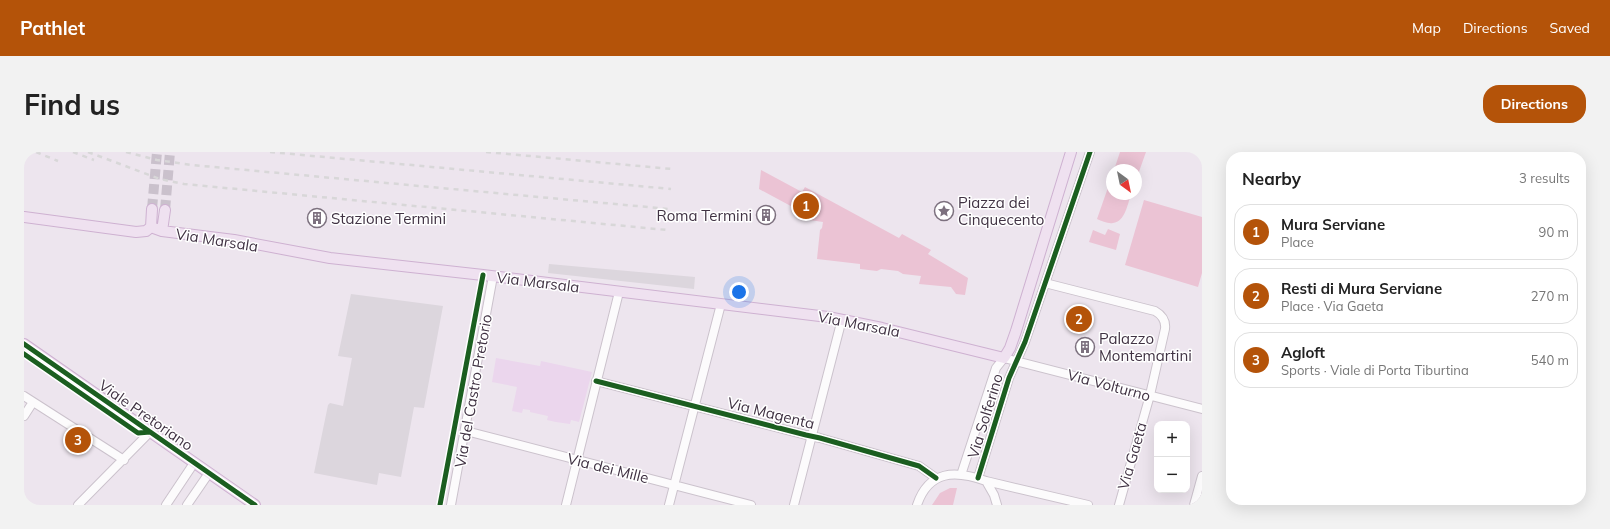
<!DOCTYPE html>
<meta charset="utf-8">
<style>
:root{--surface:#fff;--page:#f2f2f2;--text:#222;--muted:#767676;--line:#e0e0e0;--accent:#b45309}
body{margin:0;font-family:Mulish,sans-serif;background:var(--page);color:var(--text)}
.controls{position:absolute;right:12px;bottom:12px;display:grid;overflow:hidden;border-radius:8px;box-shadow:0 4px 16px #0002}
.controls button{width:36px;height:36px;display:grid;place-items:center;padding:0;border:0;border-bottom:1px solid var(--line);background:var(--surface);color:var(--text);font:20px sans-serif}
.compass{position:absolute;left:1082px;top:12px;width:36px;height:36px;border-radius:50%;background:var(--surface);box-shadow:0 4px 16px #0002;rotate:147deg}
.you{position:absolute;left:715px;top:140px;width:14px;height:14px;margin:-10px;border:3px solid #fff;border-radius:50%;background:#1a73e8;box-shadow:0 0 0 6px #1a73e833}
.badge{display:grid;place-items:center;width:26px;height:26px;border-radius:50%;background:var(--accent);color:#fff;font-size:13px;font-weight:700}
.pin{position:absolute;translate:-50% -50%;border:2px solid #fff;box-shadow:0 1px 4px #0006}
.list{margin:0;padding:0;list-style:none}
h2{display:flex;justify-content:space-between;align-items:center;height:52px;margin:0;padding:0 16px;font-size:17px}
h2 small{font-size:13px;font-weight:400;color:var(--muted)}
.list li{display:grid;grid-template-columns:26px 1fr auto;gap:12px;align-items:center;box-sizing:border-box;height:56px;margin:0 8px 8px;padding:0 8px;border:1px solid var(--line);border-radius:16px}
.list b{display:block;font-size:15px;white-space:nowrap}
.list p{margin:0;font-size:13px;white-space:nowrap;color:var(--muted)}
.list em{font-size:13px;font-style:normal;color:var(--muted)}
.map{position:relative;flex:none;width:1178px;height:353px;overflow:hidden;border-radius:16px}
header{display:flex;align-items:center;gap:24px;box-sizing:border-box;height:56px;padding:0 20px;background:var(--accent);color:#fff}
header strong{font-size:19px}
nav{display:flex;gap:22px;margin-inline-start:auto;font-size:14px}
.intro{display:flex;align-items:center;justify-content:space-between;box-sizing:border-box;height:96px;padding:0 24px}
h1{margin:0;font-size:28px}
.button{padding:10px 18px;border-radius:16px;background:var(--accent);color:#fff;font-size:14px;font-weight:700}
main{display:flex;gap:24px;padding:0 24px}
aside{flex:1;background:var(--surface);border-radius:16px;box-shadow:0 4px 16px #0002}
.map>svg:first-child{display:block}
.education{fill:#ebd6ed}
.green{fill:#ebc3d4}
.parking{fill:#dcd6dd}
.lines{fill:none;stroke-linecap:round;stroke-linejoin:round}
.major-tunnel{stroke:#cac1cc;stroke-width:10;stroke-dasharray:10 5;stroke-linecap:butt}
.minor-casing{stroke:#cbc2cc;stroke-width:10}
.major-casing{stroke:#ceb1d1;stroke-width:12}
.minor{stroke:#fcfbfc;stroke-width:8}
.major{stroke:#efe1f0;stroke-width:10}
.rail{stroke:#d8d7d8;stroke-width:2.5;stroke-dasharray:5 5;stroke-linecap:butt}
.cycleway-casing{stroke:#fff;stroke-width:8}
.cycleway{stroke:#1b5e20;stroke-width:5}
.labels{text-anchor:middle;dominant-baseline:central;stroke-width:3;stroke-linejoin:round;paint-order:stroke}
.poi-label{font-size:15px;fill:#403243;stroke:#fff;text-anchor:start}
.street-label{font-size:15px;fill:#403243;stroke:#fff}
</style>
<header>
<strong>Pathlet</strong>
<nav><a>Map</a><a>Directions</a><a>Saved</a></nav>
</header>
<div class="intro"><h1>Find us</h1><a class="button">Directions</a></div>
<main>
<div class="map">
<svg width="1178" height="353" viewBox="0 0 1178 353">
<rect width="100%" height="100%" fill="#ede5ee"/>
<path class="education" d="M472 206 516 214 517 209 568 220 555 270 547 268 546 272 532 270 523 268 524 264 506 260V258L499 257 498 261 488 259 493 235 468 230Z"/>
<path class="green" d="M1096 0H1122L1112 28V18H1090Z
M737 18 778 40 781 35 875 86 878 82 907 98 904 102 944 126 941 143 932 142 927 135 895 132 897 124 879 122 874 119 857 117 853 119 836 117V112L793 107 796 78 798 76 799 70 779 67 774 62 776 59 735 37Z
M1088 24V42H1107C1104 51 1101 70 1089 71 1084 72 1078 69 1073 67Z
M1120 48 1178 65V121L1174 135 1101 113Z
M1084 77 1096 82 1092 98 1065 90 1069 78 1081 83Z
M926 336H933L929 353H908L916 341Z"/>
<path class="parking" d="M525 112 671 125 670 137 524 121Z
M327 142 419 154 400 256 390 255 377 325 355 321 353 333 290 321 304 253 306 251 319 254 328 206 314 204Z"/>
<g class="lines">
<path class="major-tunnel" d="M128 57 133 0
M141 58 146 0"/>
<defs>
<path id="minor" d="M1021 131 1131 159C1138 163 1142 169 1141 177L1126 243 1095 353
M572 229 782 283 796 286 895 314 912 326
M0 244 100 308
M0 264 9 250
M442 279 727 353
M937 323 972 216 980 206 1178 257
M954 326 985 226 1001 190 1066 0
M962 329 1064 353
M54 353 126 280
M142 353 170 311
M163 353 185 321
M427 353 469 124
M542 353 595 140
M645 353 697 152
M770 353 818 167
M893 353C905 318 931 318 962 329L970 343 973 353
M1170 353 1178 324"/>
<path id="major" d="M0 65 112 80 122 79 127 75 138 79 210 88 306 106 459 123 804 165 858 176 980 206 986 196 992 179 1047 0
M127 75 128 57
M138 79 141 58
M0 192 231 353"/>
</defs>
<use href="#minor" class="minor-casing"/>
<use href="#major" class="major-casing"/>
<use href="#minor" class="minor"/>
<use href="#major" class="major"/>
<path class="rail" d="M12 0 34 9
M49 0 70 8
M64 0 136 27 160 32 643 78
M102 0 133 8 168 13 645 57
M246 0 647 37
M462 0 648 17"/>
<defs>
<path id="cycleway" d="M0 192 231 353
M0 202 114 281 126 280
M572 229 782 283 796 286 895 314 912 326
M954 326 985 226 1001 190 1066 0
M416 353 459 123"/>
</defs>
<use href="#cycleway" class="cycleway-casing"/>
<use href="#cycleway" class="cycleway"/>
</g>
<defs>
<symbol id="sight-ring" viewBox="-11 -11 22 22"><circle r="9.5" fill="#fff" stroke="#7d717f" stroke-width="1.5"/><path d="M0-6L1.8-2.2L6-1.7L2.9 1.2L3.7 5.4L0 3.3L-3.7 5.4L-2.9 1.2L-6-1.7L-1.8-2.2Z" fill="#7d717f"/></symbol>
<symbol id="building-ring" viewBox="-11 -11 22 22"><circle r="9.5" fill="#fff" stroke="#7d717f" stroke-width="1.5"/><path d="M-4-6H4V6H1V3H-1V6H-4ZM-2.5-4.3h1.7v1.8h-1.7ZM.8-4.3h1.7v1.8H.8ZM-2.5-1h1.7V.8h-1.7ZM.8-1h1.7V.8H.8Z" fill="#7d717f"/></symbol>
</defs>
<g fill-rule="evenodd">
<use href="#sight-ring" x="909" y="48" width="22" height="22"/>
<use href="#building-ring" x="731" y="52" width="22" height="22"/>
<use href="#building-ring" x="282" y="55" width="22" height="22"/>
<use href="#building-ring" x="1050" y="184" width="22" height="22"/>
</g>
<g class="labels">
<g class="poi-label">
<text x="934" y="50">Piazza dei<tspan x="934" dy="17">Cinquecento</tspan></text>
<text x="728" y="63" text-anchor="end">Roma Termini</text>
<text x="307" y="66">Stazione Termini</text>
<text x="1075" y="186">Palazzo<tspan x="1075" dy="17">Montemartini</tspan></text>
</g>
<g class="street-label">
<text transform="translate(193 88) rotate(9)">Via Marsala</text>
<text transform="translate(514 130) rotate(7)">Via Marsala</text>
<text transform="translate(835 172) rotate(11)">Via Marsala</text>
<text transform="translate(1085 233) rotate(15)">Via Volturno</text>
<text transform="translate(449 239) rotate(-80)">Via del Castro Pretorio</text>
<text transform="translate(747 261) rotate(14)">Via Magenta</text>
<text transform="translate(122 263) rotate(35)">Viale Pretoriano</text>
<text transform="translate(961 264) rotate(-73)">Via Solferino</text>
<text transform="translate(1108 304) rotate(-74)">Via Gaeta</text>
<text transform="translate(584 316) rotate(14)">Via dei Mille</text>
</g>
</g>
</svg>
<div class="controls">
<button>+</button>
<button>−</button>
</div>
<svg class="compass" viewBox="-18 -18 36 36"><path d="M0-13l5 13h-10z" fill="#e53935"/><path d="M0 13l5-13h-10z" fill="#767676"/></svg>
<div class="you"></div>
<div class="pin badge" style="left:782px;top:54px">1</div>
<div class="pin badge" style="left:1055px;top:167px">2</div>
<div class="pin badge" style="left:54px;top:288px">3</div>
</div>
<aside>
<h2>Nearby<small>3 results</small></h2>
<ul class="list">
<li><span class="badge">1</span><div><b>Mura Serviane</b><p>Place</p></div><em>90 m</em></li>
<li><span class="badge">2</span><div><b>Resti di Mura Serviane</b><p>Place · Via Gaeta</p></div><em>270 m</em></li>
<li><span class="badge">3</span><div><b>Agloft</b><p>Sports · Viale di Porta Tiburtina</p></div><em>540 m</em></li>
</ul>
</aside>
</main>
